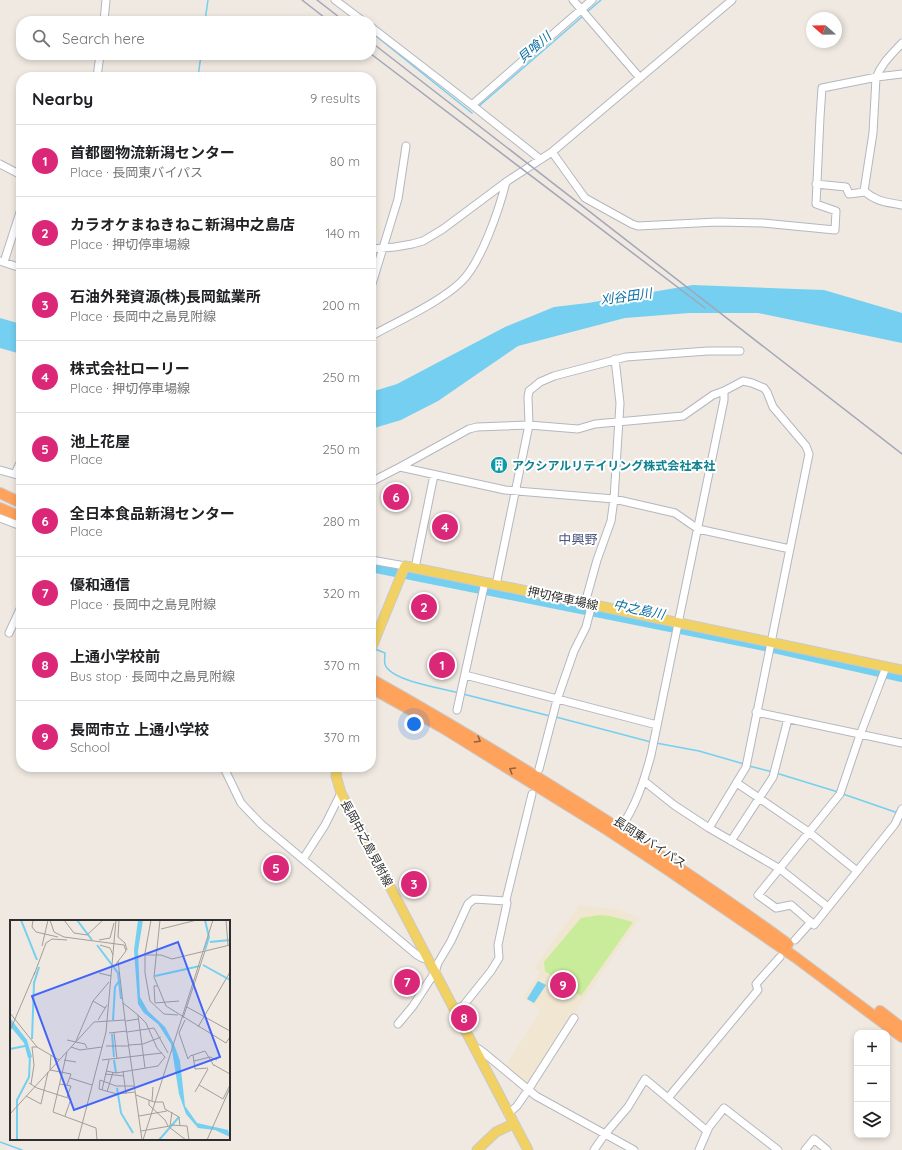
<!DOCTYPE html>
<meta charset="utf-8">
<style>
:root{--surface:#fff;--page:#f6f6f6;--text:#202124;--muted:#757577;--line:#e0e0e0;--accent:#db2777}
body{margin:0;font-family:Quicksand,"Noto Sans JP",sans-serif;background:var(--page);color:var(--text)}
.controls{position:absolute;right:12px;bottom:12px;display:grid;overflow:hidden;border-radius:8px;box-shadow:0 2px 6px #0003}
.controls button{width:36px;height:36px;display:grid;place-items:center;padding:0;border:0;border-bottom:1px solid var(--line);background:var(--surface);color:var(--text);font:20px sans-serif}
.compass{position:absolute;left:806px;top:12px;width:36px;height:36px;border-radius:50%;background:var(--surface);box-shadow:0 2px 6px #0003;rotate:290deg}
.you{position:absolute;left:414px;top:724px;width:14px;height:14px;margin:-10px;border:3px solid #fff;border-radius:50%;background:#1a73e8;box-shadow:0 0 0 6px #1a73e833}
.badge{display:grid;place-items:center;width:26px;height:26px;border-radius:50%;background:var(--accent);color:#fff;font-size:13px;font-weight:700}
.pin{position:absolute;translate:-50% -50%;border:2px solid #fff;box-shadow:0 1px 4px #0006}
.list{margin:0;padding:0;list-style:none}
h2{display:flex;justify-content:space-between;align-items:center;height:52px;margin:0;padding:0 16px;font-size:17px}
h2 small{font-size:13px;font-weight:400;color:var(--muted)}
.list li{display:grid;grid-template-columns:26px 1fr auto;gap:12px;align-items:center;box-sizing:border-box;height:72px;padding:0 16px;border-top:1px solid var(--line)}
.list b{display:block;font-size:15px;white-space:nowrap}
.list p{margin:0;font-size:13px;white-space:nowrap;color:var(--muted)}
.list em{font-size:13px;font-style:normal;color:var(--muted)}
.icon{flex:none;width:22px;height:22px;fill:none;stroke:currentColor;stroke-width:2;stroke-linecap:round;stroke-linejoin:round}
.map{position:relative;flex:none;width:902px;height:1150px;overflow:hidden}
.search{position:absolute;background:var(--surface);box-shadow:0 2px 6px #0003;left:16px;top:16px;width:360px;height:44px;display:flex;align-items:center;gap:10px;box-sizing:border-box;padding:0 14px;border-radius:16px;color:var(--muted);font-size:15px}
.panel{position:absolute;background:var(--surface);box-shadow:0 2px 6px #0003;left:16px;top:72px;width:360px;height:700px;border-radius:16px}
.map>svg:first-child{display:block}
.education{fill:#f0e6d1}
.pitch{fill:#c9ec9a}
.water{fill:#75cff0}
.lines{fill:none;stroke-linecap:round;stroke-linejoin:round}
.stream{stroke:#75cff0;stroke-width:1.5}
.river{stroke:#75cff0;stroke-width:10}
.minor-casing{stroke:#b4b7c1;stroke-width:9}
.major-casing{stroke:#c9c9c9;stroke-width:11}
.highway-casing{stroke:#c9c9c9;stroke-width:12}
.minor{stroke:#fff;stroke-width:7}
.major{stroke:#f2d163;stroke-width:9}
.highway{stroke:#ffa35c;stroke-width:10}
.rail{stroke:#a3a6b8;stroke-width:1.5}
.oneway{stroke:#8c6343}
.labels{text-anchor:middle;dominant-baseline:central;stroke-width:4;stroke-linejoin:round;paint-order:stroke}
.culture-label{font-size:12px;font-weight:bold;fill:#0d838f;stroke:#fff;text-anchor:start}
.street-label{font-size:12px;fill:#2e2e2e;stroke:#fff}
.water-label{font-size:13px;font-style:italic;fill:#0d6fa3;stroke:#fff}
.neighbourhood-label{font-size:13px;fill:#4d5680;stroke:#fff}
.inset-river{fill:none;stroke:#75cff0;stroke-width:2}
.inset-road{fill:none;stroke:#a29e99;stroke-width:1}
.view{fill:#4264fb;fill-opacity:0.15;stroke:#4264fb;stroke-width:2}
.inset-edge{fill:none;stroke:#2e2e2e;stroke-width:2}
</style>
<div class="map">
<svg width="902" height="1150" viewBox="0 0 902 1150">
<rect width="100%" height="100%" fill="#efe9e1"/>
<path class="education" d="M579 905 619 910 640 918 582 1002 572 1019 528 1084 505 1067 541 1010 523 997 540 972 534 968Z"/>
<path class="pitch" d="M600 915 610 916 633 922 581 996 545 971 544 962 581 918Z"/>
<path class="water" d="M693 285 824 290 902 313V343L758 313H689L625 318 518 346 438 401 401 420 371 429V392L397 384 505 327 554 307 588 303Z
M0 318 21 324V354L0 348Z
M538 981 546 985 534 1003 527 999Z"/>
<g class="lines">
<path class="stream" d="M586 13 601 0
M350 16 357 21
M205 21 208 0
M371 32 472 113
M198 77 201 55
M479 106 583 16
M375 649 385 653C385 658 383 664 387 668 398 682 441 688 459 693
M463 694 550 716
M556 717 651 742
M656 743 699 751 744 764
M749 766 773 772
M776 773 838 792
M843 794 898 813
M0 1142 22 1150"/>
<path class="river" d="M371 567 765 646 902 677"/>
<defs>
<path id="minor" d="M335 0 363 21
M573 0 640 78
M104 21 106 0
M371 27 472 105 540 159
M902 43C892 54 881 64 876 78L873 133 864 191C877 202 886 202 902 205
M97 77 100 55
M472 105 592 0
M552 152 585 198 632 224 638 226 717 222 763 223 835 230 836 211 816 204 820 117 822 88 877 77 902 74
M0 164 21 175
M816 184 846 187 849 194 865 192
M371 249 395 247 412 244 423 241 443 229 506 182 552 152 732 0
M0 261 21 268
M4 262 21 209
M371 287 398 199 406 146
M371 336C398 321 439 303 461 282 481 263 499 210 506 182
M400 467 469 429 477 427 529 425 578 429 595 424 683 416 713 395 724 391 743 381 752 383 764 388 767 392 773 407 806 446 809 454 746 767 709 828
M0 470 21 476
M15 474 21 461
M371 482 400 467 505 490 614 499 675 513 698 529 790 549
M0 518 21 526
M371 560 405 566
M415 568 434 475
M496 585 529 425 528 397 529 391 534 387 540 382 554 376 626 357 708 351H740
M585 603 597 560 611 521 614 499 620 403 615 359
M9 633 21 607
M886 667 860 735 840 794 758 895 776 908 791 905 814 925 883 839 895 824 902 809
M465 675 657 725
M457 710 485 582
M756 712 902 743
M221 767 225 770 241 803 261 824 417 955 422 958 428 959
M539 769 557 700 574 651 586 627 592 604
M644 781 674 805 709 828 780 869 828 907
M737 783 810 833 857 871
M620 829C636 806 644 781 651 755L724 400V391
M731 841 773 777 788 719
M303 859 325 825 341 793
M795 940 811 922
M455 1010 463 1006 491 971 499 958 498 945 507 903 506 900 532 794
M398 1024 413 1006 435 972 438 963 451 941 468 904 474 899 506 901
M476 1050 479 1049 483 1052 536 1096 634 1150
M668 1098 758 990 756 984 780 957
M508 1114 517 1106 528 1090 574 1018
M594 1150 605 1134 628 1107 645 1079 707 1131
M699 1150 709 1127 724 1108 778 1150
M805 1150 814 1139 827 1150"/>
<path id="major" d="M371 649 405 566 585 603 902 670
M337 767 336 776 341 793 528 1150
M477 1150 496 1132 513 1124"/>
<path id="highway" d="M0 493 21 503
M0 508 21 517
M371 679C443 719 512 761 582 805 652 849 721 895 788 944
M371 688 443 728 609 831 665 868 795 957 902 1037
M880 1011 902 1028"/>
</defs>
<use href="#minor" class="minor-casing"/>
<use href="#major" class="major-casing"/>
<use href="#highway" class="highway-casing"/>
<use href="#minor" class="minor"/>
<use href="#major" class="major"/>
<use href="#highway" class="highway"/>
<path class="rail" d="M302 0 329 21
M317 0 344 21
M371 42 902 454
M371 54 705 308"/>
</g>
<defs><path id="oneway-chevron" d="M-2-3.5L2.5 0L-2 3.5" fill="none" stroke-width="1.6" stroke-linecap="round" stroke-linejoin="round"/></defs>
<g class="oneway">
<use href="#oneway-chevron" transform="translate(478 740) rotate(31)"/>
<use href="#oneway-chevron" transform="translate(512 770) rotate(-149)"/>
</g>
<defs>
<symbol id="building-disc" viewBox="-11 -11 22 22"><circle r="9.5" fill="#0f9aa8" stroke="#fff"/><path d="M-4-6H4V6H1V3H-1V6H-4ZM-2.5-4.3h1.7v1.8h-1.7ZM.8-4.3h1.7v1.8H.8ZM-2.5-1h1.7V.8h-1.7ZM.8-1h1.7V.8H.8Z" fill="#fff"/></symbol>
</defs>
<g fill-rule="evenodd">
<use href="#building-disc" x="489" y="455" width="20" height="20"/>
</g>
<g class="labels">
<g class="culture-label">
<text x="512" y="465">アクシアルリテイリング株式会社本社</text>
</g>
<g class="street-label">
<text transform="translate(563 598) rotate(12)">押切停車場線</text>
<text transform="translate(650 842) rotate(33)">長岡東バイパス</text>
<text transform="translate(367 843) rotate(62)">長岡中之島見附線</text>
</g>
<g class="water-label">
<text transform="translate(534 47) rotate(-41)">貝喰川</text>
<text transform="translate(626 296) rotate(-8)">刈谷田川</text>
<text transform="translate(639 609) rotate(12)">中之島川</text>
</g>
<g class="neighbourhood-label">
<text x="578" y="539">中興野</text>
</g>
</g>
<g transform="translate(10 920)">
<rect width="220" height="220" fill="#efe9e1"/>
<path d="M128 0H133L128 31 130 77 138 91 155 107 164 124 170 141 175 186 187 203 218 210 220 217 205 210 188 208 176 194 169 174 161 124 148 104 134 93 128 84 124 30ZM0 98 17 120 22 137 18 138 14 123 0 106Z" fill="#75cff0"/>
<path class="inset-river" d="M11 0 27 40M67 0 82 20M200 22 220 20M87 25 108 53 111 79M195 30 199 17 195 0M193 45 220 60M145 56 190 46M103 100 105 67 109 61M102 114 104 137M22 119 24 63 29 47M0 129 15 126M104 140 106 153M107 168 111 193 123 213M7 220V180L19 157 20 136M149 220 169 197"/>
<path class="inset-road" d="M23 0 22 7 26 12 48 17M40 0 44 12 54 17 114 25 116 31 106 44M54 0 64 13 77 15 93 0M109 0 108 17 115 23 117 30M141 0 135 33V53L140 81 154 94 168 95M150 0 144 57 156 86 216 123 220 117M216 0 218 25M151 9 187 0M89 20 100 18 104 3M90 25 100 28 103 35M32 26 38 0M135 35H151L162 39 220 25M108 41 115 100M89 53 101 56M24 55 36 23 42 19 57 20M147 66H144L145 83 169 81M83 81 99 62M113 83 128 95 135 148M177 87 220 111M0 93 27 127 49 140M173 98 195 31M88 100 97 85M175 100 169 113 178 139 180 136 195 131 204 146M116 101 128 99M188 107 220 52M0 111 25 52M117 112 144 108 158 133M99 113 117 111M104 113 107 139M57 120 75 124 77 128M66 121 83 81 95 88M119 125 133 124 151 117M96 126H119M61 127 70 130 92 127M57 132 43 192 86 208 87 220M41 135 40 150 61 154 57 165M183 135 185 149 198 148M54 140 66 142M92 140 152 133M184 141 200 137 207 140M204 145 220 154M96 151 106 153 148 146 155 137 147 128 136 103 128 95M113 151 116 174M95 154 114 156M60 158 82 165M19 163 27 168 61 179 55 196M21 164 24 145 22 127H27M50 164 61 166 57 177M189 165 213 179 220 165M124 166H106L90 160 89 169 107 174 125 172M92 170 99 140M97 172 103 152M185 172 198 149M126 175 144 182H153L155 189 169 197 170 206M16 176 31 184 38 152M139 180V185L155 200 158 206M142 181 143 167M0 194 84 102 115 100 132 220M129 196 157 191M161 205 177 206 179 220M159 207 176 220M131 211 160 206 162 192M68 220 96 112 106 0M133 220 203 0M197 220 220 168"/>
<path class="view" d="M168 22 210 137 64 190 22 76Z"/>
<rect width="220" height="220" class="inset-edge"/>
</g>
</svg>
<div class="controls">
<button>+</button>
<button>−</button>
<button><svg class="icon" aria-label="layers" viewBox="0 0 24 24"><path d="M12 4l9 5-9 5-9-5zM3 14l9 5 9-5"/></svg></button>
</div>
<svg class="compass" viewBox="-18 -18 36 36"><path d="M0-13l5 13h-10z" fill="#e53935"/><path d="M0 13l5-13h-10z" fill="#757577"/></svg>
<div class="you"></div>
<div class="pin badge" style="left:442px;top:665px">1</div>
<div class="pin badge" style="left:424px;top:607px">2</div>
<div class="pin badge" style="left:414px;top:884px">3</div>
<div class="pin badge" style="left:445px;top:527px">4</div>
<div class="pin badge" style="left:276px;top:868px">5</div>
<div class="pin badge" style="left:396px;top:497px">6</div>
<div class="pin badge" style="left:407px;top:982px">7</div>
<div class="pin badge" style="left:464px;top:1018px">8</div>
<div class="pin badge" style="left:563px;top:985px">9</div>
<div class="search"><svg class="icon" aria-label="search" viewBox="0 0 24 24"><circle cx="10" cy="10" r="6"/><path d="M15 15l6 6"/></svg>Search here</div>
<section class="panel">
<h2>Nearby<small>9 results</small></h2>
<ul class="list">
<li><span class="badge">1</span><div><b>首都圏物流新潟センター</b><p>Place · 長岡東バイパス</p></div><em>80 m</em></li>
<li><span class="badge">2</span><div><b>カラオケまねきねこ新潟中之島店</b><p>Place · 押切停車場線</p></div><em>140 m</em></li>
<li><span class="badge">3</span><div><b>石油外発資源(株)長岡鉱業所</b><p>Place · 長岡中之島見附線</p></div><em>200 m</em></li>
<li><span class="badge">4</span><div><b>株式会社ローリー</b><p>Place · 押切停車場線</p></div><em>250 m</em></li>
<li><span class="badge">5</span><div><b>池上花屋</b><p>Place</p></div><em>250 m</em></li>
<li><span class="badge">6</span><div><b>全日本食品新潟センター</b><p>Place</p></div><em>280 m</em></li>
<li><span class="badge">7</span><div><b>優和通信</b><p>Place · 長岡中之島見附線</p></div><em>320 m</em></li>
<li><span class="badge">8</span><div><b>上通小学校前</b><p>Bus stop · 長岡中之島見附線</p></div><em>370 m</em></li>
<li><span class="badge">9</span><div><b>長岡市立 上通小学校</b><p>School</p></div><em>370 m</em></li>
</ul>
</section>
</div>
